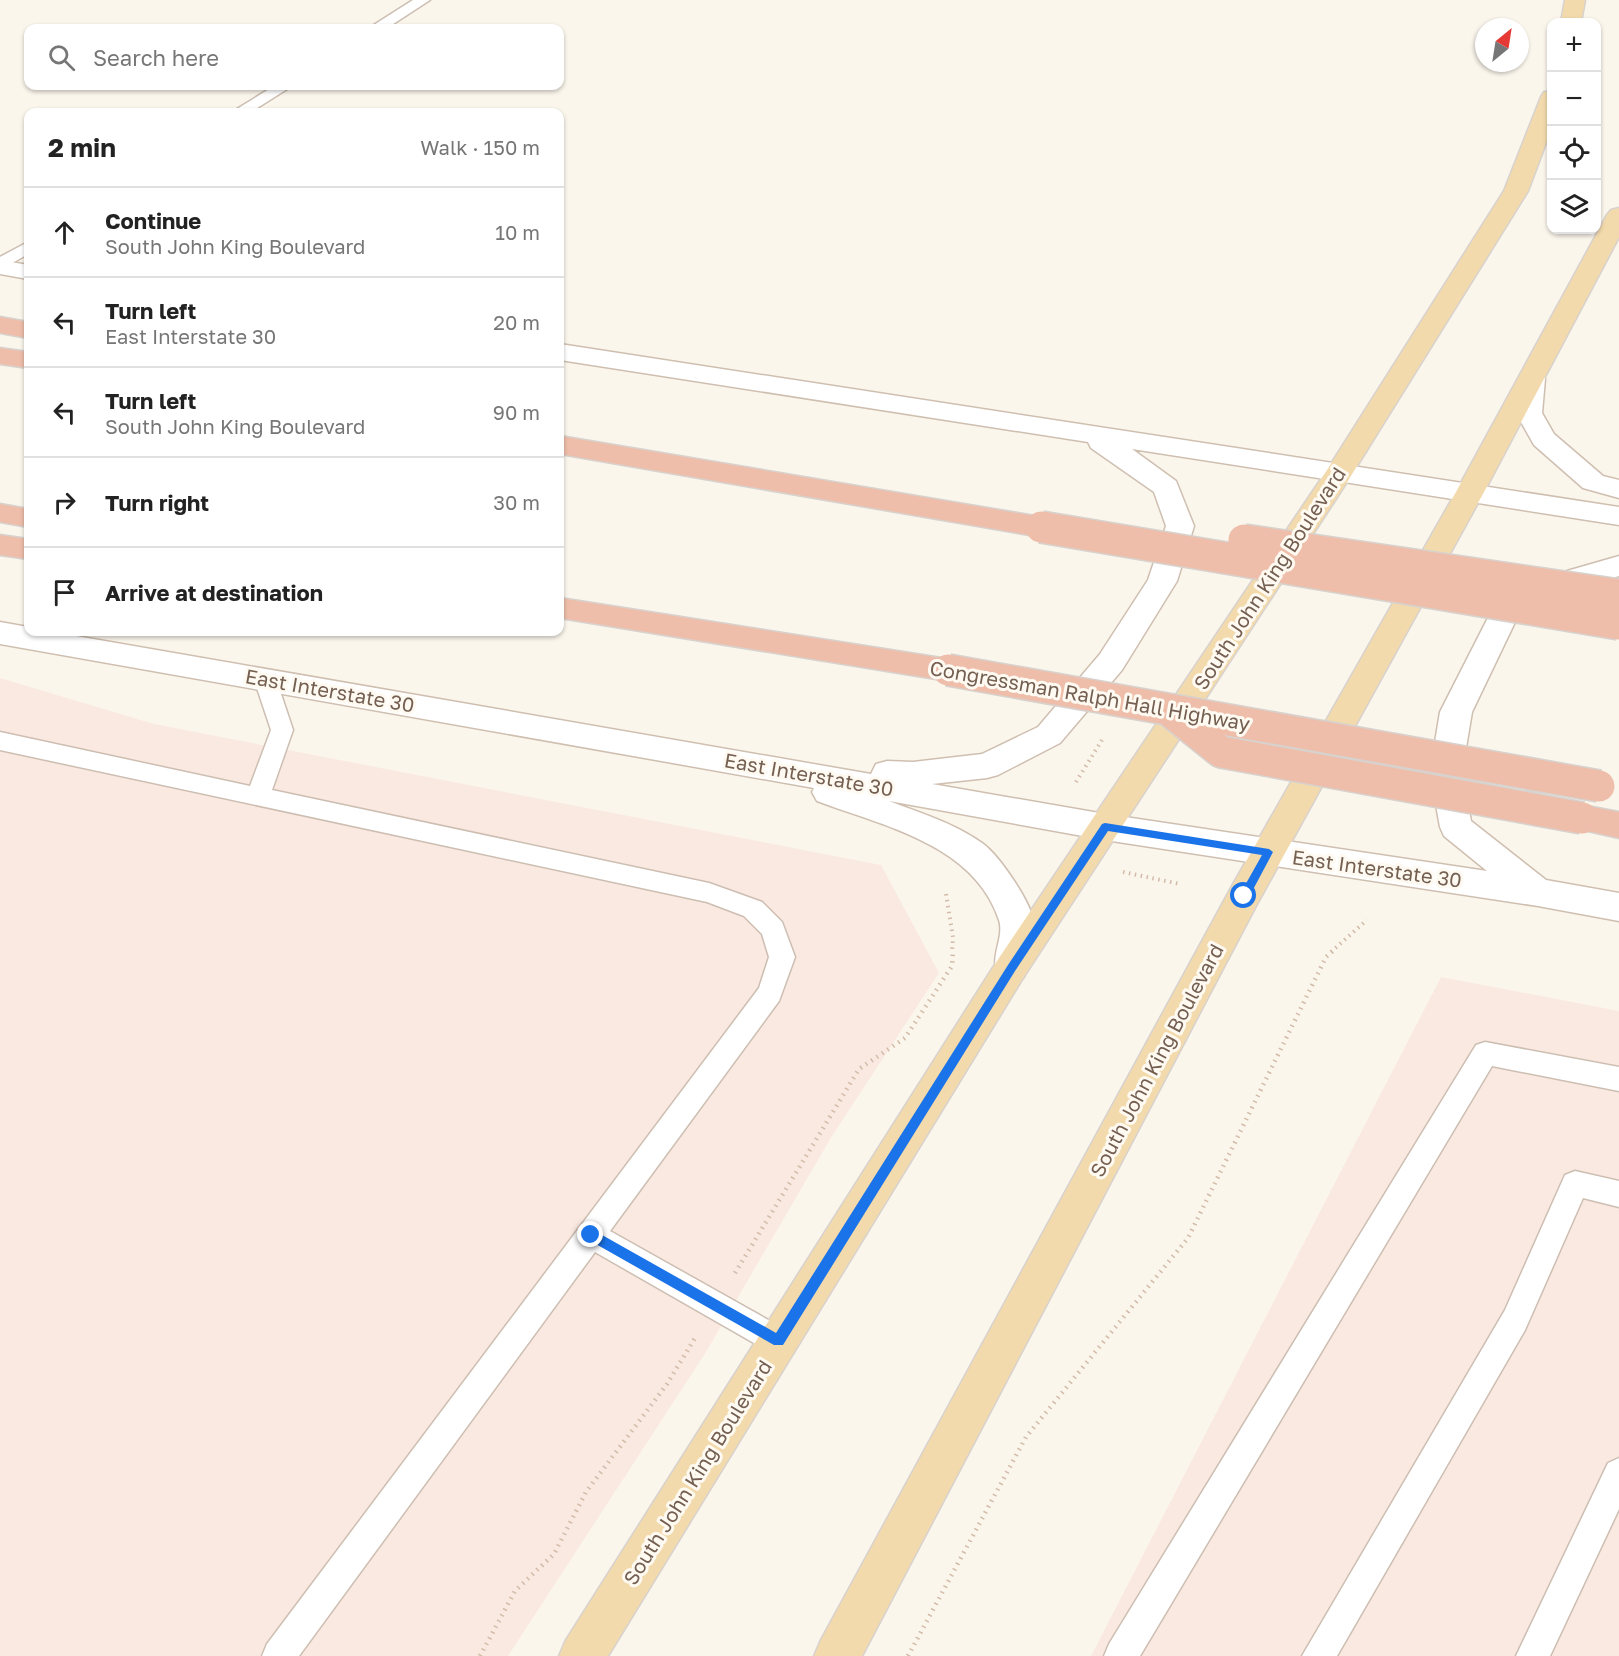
<!DOCTYPE html>
<meta charset="utf-8">
<style>
:root{--surface:#fff;--page:#f6f6f6;--text:#222;--muted:#767676;--line:#e0e0e0}
body{margin:0;font-family:"Golos Text",sans-serif;background:var(--page);color:var(--text)}
.controls{position:absolute;right:18px;top:18px;display:grid;overflow:hidden;border-radius:12px;box-shadow:0 2px 4px #0004}
.controls button{width:54px;height:54px;display:grid;place-items:center;padding:0;border:0;border-bottom:2px solid var(--line);background:var(--surface);color:var(--text);font:30px sans-serif}
.compass{position:absolute;left:1475px;top:18px;width:54px;height:54px;border-radius:50%;background:var(--surface);box-shadow:0 2px 4px #0004;rotate:30deg}
.stop{position:absolute;width:18px;height:18px;margin:-14px;border:4px solid #1a73e8;border-radius:50%;background:#fff}
.stop.end{background:#1a73e8;border-color:#fff;box-shadow:0 2px 6px #0008}
.list{margin:0;padding:0;list-style:none}
h2{display:flex;justify-content:space-between;align-items:center;height:78px;margin:0;padding:0 24px;font-size:26px}
h2 small{font-size:20px;font-weight:400;color:var(--muted)}
.list li{display:grid;grid-template-columns:39px 1fr auto;gap:18px;align-items:center;box-sizing:border-box;height:90px;padding:0 24px;border-top:2px solid var(--line)}
.list b{display:block;font-size:22px;white-space:nowrap}
.list p{margin:0;font-size:20px;white-space:nowrap;color:var(--muted)}
.list em{font-size:20px;font-style:normal;color:var(--muted)}
.icon{flex:none;width:33px;height:33px;fill:none;stroke:currentColor;stroke-width:2;stroke-linecap:round;stroke-linejoin:round}
.map{position:relative;flex:none;width:1619px;height:1656px;overflow:hidden}
.search{position:absolute;background:var(--surface);box-shadow:0 2px 4px #0004;left:24px;top:24px;width:540px;height:66px;display:flex;align-items:center;gap:15px;box-sizing:border-box;padding:0 21px;border-radius:12px;color:var(--muted);font-size:22px}
.panel{position:absolute;background:var(--surface);box-shadow:0 2px 4px #0004;left:24px;top:108px;width:540px;height:528px;border-radius:12px}
.map>svg:first-child{display:block}
.commercial{fill:#fae9e1}
.lines{fill:none;stroke-linecap:round;stroke-linejoin:round}
.lane-casing{stroke:#cdbeb2;stroke-width:3}
.secondary-casing{stroke:#cfbfb0;stroke-width:3}
.primary-casing{stroke:#d8d2ce;stroke-width:3}
.highway-casing{stroke:#d8d2ce;stroke-width:3}
.path-far1{stroke:#d3bba9;stroke-width:4;stroke-dasharray:1.5 4.5;stroke-linecap:butt}
.path{stroke:#d3bba9;stroke-width:4.5;stroke-dasharray:1.5 5;stroke-linecap:butt}
.lane{fill:#fff;fill-rule:evenodd}
.secondary{fill:#fff;fill-rule:evenodd}
.primary{fill:#f2daac;fill-rule:evenodd}
.highway{fill:#eebeaa;fill-rule:evenodd}
.highway-bridge-casing{stroke:#d8d2ce;stroke-width:34;stroke-linecap:butt}
.highway-bridge{stroke:#eebeaa;stroke-width:31}
.route{fill:#1a73e8}
.labels{text-anchor:middle;dominant-baseline:central;stroke-width:6;stroke-linejoin:round;paint-order:stroke}
.street-label{font-size:20px;fill:#745f51;stroke:#fefaf2}
</style>
<div class="map">
<svg width="1619" height="1656" viewBox="0 0 1619 1656">
<rect width="100%" height="100%" fill="#fbf6ec"/>
<path class="commercial" d="M0 678 154 724 881 865 939 973 832 1136 706 1352 508 1656H0Z
M1441 977 1619 1011V1656H1091Z"/>
<g class="lines">
<defs>
<path id="lane" d="M413 0H430L387 28H369Z
M274 86H292L251 112H232Z
M28 242V254L0 270V257Z
M265 671 273 673 276 679 293 730 272 790 709 883 762 902 782 922 795 957 779 1001 610 1231 788 1331 793 1341 788 1351 778 1355 768 1351 595 1252 299 1656H262L267 1644 759 988 769 957 762 934 744 916 707 902 0 750V732L250 786 271 730 254 679 257 673Z
M1485 1042 1619 1067V1091L1492 1066 1140 1656H1104L1109 1644 1476 1045Z
M1575 1171 1619 1181V1207L1583 1198 1525 1330 1337 1656H1302L1505 1310 1565 1175Z
M1619 1458V1509L1550 1656H1516L1608 1463Z"/>
<path id="secondary" d="M0 260 28 265V279L0 274Z
M560 344 1619 507V525L1132 449 1176 481 1194 526 1177 581 1122 670 1060 743 998 775 987 778 932 784 1105 814 1487 871 1444 836 1440 827 1430 772 1440 712 1495 604 1567 571 1619 556V576L1587 585 1517 618 1472 712 1462 772 1471 821 1546 880 1619 893V921L1538 906 1105 840 889 801C920 813 954 823 982 843 999 855 1032 903 1034 924 1035 940 1030 964 1023 978L1011 983 999 978C988 957 1005 939 999 920 974 844 883 826 817 801L812 792 814 788 0 644V622L28 627V632H53L871 774 876 764 887 761 913 762 982 754 1038 727 1100 654 1148 580 1166 526 1154 492 1091 448 1088 442 560 360Z
M1532 371 1541 373 1545 379 1542 413 1554 434 1603 476 1619 480V498L1583 488 1534 445 1516 413 1519 379 1523 373Z"/>
<path id="primary" d="M1565 0H1585L1581 22H1561Z
M1552 91V127L1528 191 1349 479 1023 978 608 1656H559L566 1640 999 958 1329 467 1504 191 1541 97 1544 92Z
M1619 208V237L1484 492 1256 906 862 1656H814L821 1640 1232 886 1456 492 1607 215 1611 210Z"/>
<path id="highway" d="M0 317 28 322V338L0 333Z
M0 348 28 352V368L0 364Z
M560 436 1041 517 1051 520 1055 527 1051 534 1041 537 560 454Z
M0 504 28 509V527L0 522Z
M0 535 28 539V559L0 555Z
M560 598 948 659 959 662 963 670 959 678 948 681 560 618Z
M1582 805 1619 812V838L1570 827 1566 818 1570 809Z"/>
</defs>
<use href="#lane" class="lane-casing"/>
<use href="#secondary" class="secondary-casing"/>
<use href="#primary" class="primary-casing"/>
<use href="#highway" class="highway-casing"/>
<path class="path-far1" d="M1076 782 1102 740
M1123 872 1180 884
M946 894 953 937 952 952
M1331 952 1367 920"/>
<path class="path" d="M735 1273 859 1069 905 1038 952 966 953 951
M480 1656 515 1591 554 1554 586 1492 667 1384 695 1338
M908 1656 1026 1437 1188 1238 1326 957 1333 951"/>
<use href="#lane" class="lane"/>
<use href="#secondary" class="secondary"/>
<use href="#primary" class="primary"/>
<use href="#highway" class="highway"/>
<defs>
<path id="highway-bridge" d="M1041 527 1619 624
M1244 540 1619 595
M948 670 1599 786
M1171 712 1221 752 1582 818"/>
</defs>
<use href="#highway-bridge" class="highway-bridge-casing"/>
<use href="#highway-bridge" class="highway-bridge"/>
</g>
<path class="route" d="M1105 823 1269 849 1273 852 1248 899 1244 900 1239 896 1262 855 1108 831 1015 971 783 1345H774L587 1239V1231H595L776 1333 1008 965 1102 824Z"/>
<g class="labels">
<g class="street-label">
<text transform="translate(1269 578) rotate(-57)">South John King Boulevard</text>
<text transform="translate(330 690) rotate(10)">East Interstate 30</text>
<text transform="translate(1090 695) rotate(10)">Congressman Ralph Hall Highway</text>
<text transform="translate(809 774) rotate(10)">East Interstate 30</text>
<text transform="translate(1377 868) rotate(8)">East Interstate 30</text>
<text transform="translate(1156 1060) rotate(-62)">South John King Boulevard</text>
<text transform="translate(697 1472) rotate(-58)">South John King Boulevard</text>
</g>
</g>
</svg>
<div class="controls">
<button>+</button>
<button>−</button>
<button><svg class="icon" aria-label="locate" viewBox="0 0 24 24"><circle cx="12" cy="12" r="6"/><path d="M12 2v4M12 18v4M2 12h4M18 12h4"/></svg></button>
<button><svg class="icon" aria-label="layers" viewBox="0 0 24 24"><path d="M12 4l9 5-9 5-9-5zM3 14l9 5 9-5"/></svg></button>
</div>
<svg class="compass" viewBox="-18 -18 36 36"><path d="M0-13l5 13h-10z" fill="#e53935"/><path d="M0 13l5-13h-10z" fill="#767676"/></svg>
<div class="stop" style="left:1244px;top:896px"></div>
<div class="stop end" style="left:591px;top:1235px"></div>
<div class="search"><svg class="icon" aria-label="search" viewBox="0 0 24 24"><circle cx="10" cy="10" r="6"/><path d="M15 15l6 6"/></svg>Search here</div>
<section class="panel">
<h2>2 min<small>Walk · 150 m</small></h2>
<ul class="list">
<li><svg class="icon" aria-label="ahead" viewBox="0 0 24 24"><path d="M12 20V5M6 11l6-6 6 6"/></svg><div><b>Continue</b><p>South John King Boulevard</p></div><em>10 m</em></li>
<li><svg class="icon" aria-label="left" viewBox="0 0 24 24"><path d="M17 20v-9H6M10 6l-5 5 5 5"/></svg><div><b>Turn left</b><p>East Interstate 30</p></div><em>20 m</em></li>
<li><svg class="icon" aria-label="left" viewBox="0 0 24 24"><path d="M17 20v-9H6M10 6l-5 5 5 5"/></svg><div><b>Turn left</b><p>South John King Boulevard</p></div><em>90 m</em></li>
<li><svg class="icon" aria-label="right" viewBox="0 0 24 24"><path d="M7 20v-9h11M14 6l5 5-5 5"/></svg><div><b>Turn right</b></div><em>30 m</em></li>
<li><svg class="icon" aria-label="arrive" viewBox="0 0 24 24"><path d="M6 21V4h12l-3 4 3 4H6"/></svg><div><b>Arrive at destination</b></div></li>
</ul>
</section>
</div>
